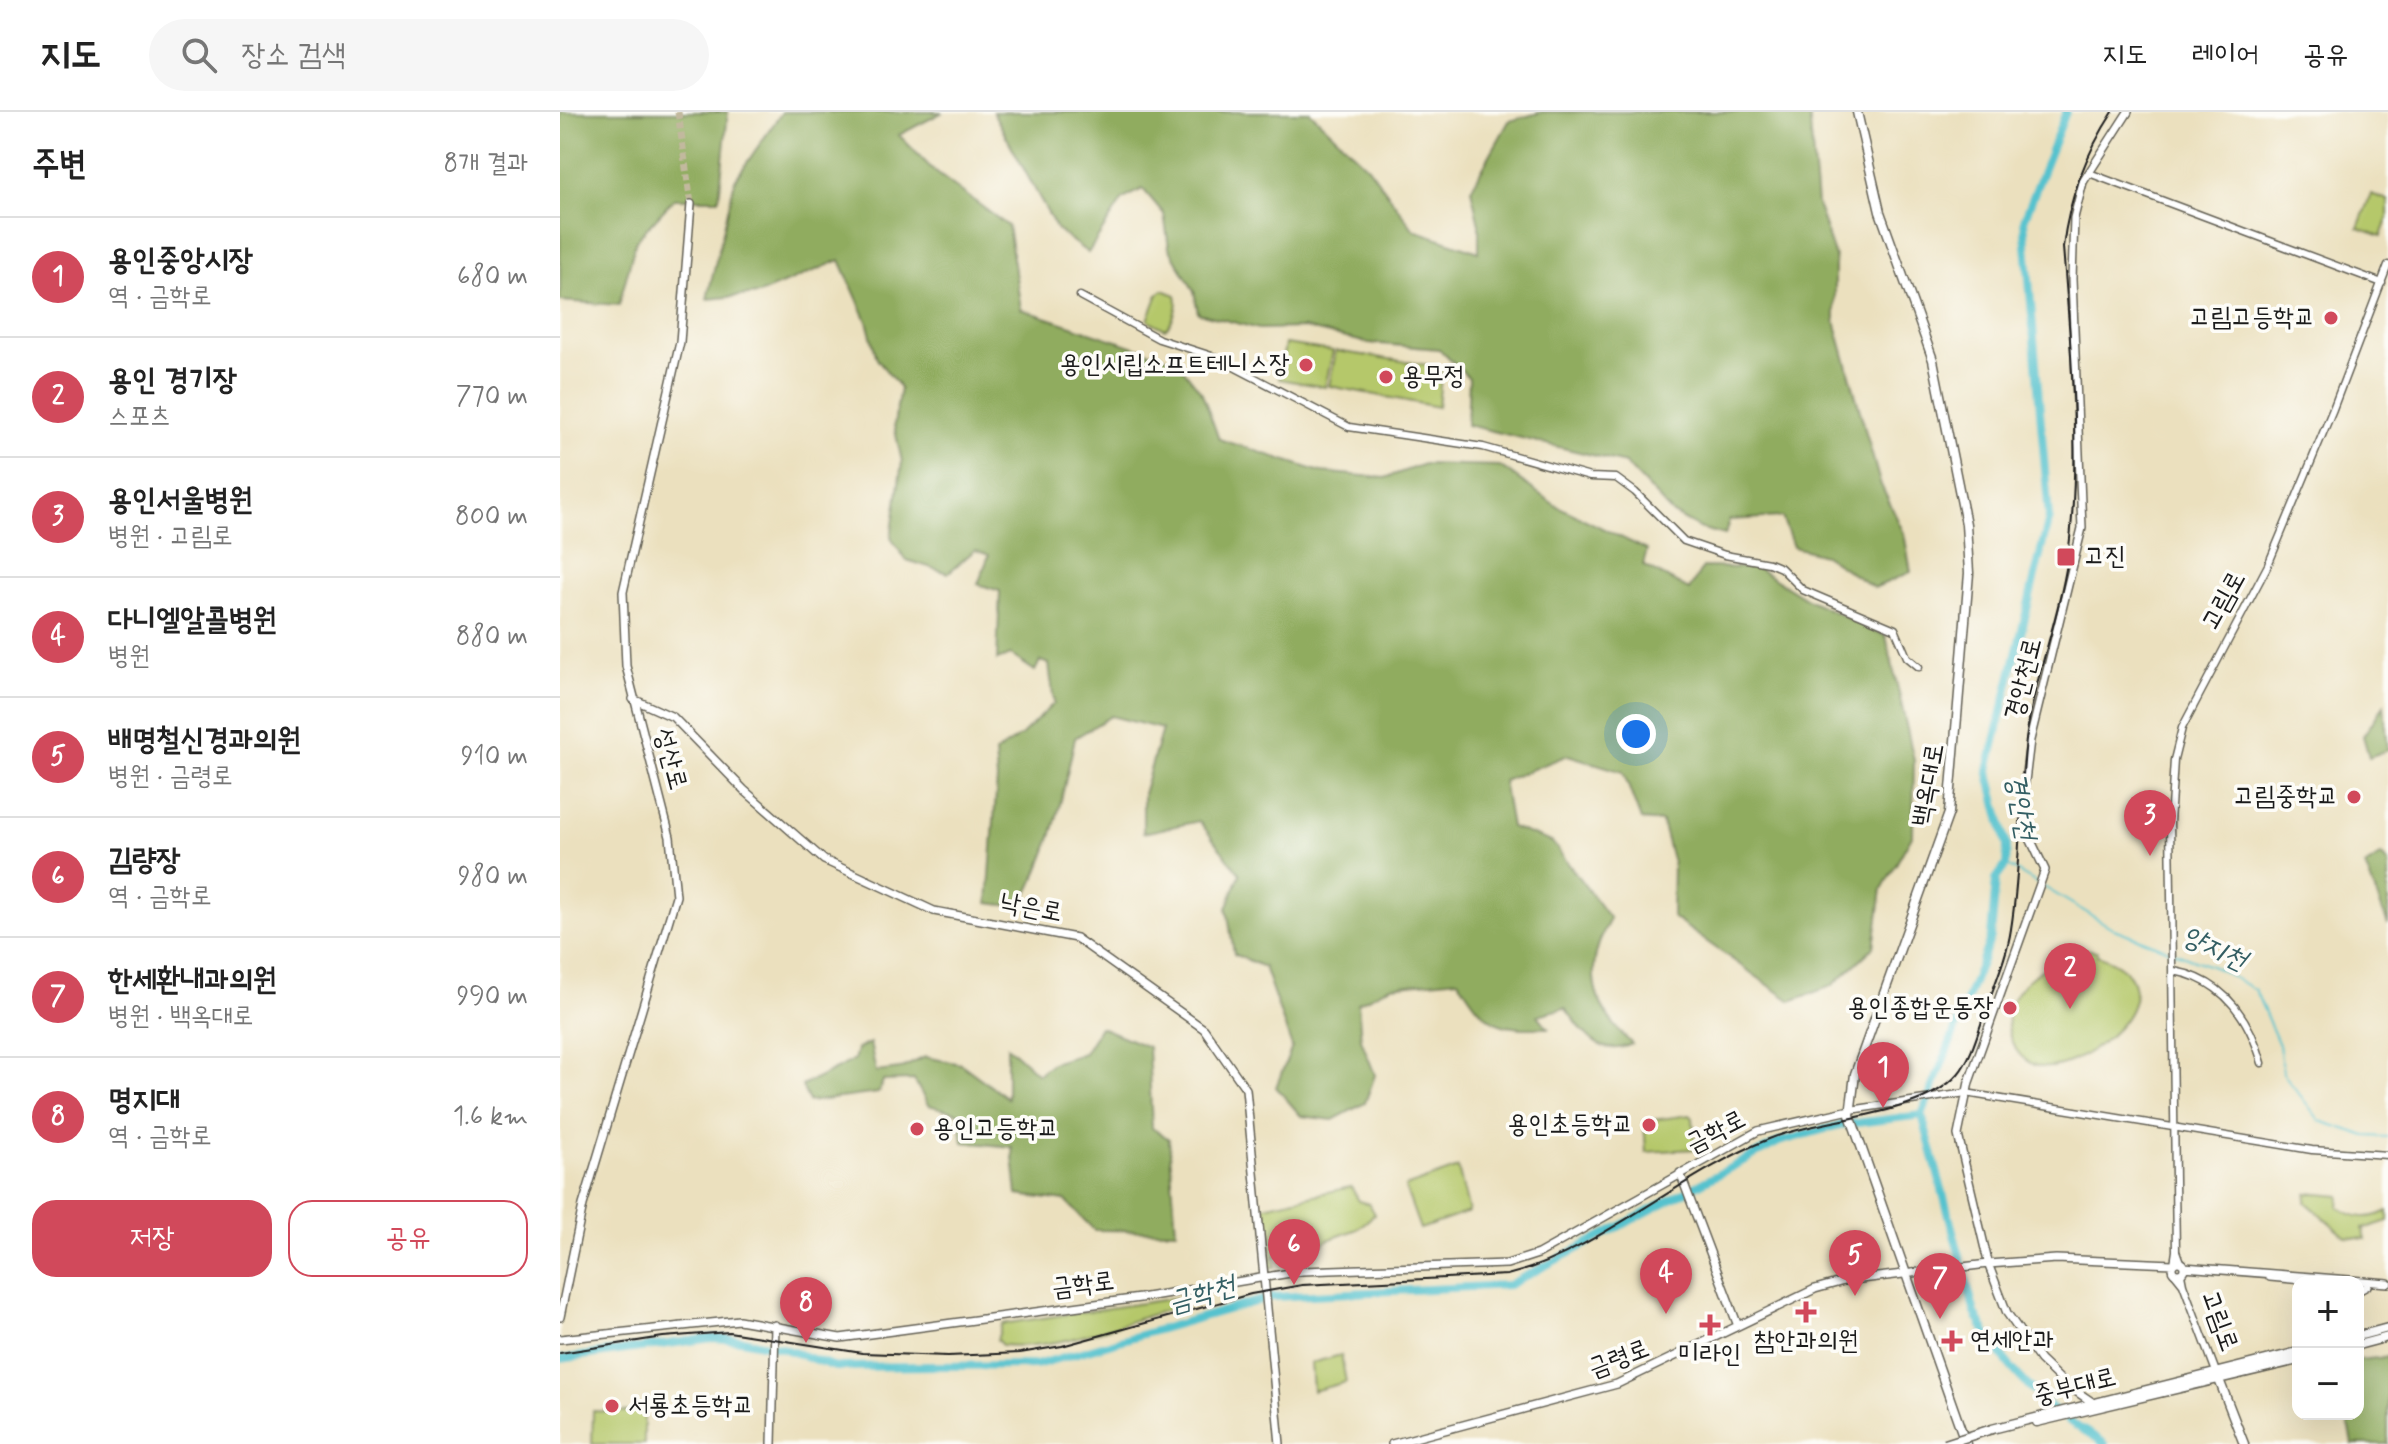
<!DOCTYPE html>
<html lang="ko">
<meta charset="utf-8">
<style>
:root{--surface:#fff;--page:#f6f6f6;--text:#222;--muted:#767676;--line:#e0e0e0;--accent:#d1495b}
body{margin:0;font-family:Mynerve,"Poor Story",sans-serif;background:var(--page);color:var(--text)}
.controls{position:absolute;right:24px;bottom:24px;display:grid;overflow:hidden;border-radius:16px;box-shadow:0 8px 32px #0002}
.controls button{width:72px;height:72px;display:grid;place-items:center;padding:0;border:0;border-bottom:2px solid var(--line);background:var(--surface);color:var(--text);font:40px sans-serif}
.you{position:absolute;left:1076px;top:622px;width:28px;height:28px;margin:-20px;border:6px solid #fff;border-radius:50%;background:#1a73e8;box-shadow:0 0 0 12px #1a73e833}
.badge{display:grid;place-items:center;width:52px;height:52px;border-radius:50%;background:var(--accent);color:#fff;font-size:26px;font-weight:700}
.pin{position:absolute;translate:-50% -66px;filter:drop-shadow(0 2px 4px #0008)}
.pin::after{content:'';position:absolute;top:42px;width:28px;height:24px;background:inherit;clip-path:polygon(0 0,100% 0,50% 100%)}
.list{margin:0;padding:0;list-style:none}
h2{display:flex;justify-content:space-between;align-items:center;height:104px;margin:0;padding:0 32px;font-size:34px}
h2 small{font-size:26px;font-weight:400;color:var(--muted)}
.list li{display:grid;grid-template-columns:52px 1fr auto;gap:24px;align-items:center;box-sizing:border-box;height:120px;padding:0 32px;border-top:2px solid var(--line)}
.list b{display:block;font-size:30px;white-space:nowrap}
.list p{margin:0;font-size:26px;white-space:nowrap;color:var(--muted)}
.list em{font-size:26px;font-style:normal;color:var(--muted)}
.actions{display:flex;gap:16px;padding:24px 32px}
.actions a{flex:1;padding:18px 0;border:2px solid var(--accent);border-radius:24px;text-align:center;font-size:28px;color:var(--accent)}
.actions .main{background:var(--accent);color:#fff}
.icon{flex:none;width:44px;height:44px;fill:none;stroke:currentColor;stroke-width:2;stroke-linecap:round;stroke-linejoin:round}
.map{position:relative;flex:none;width:1828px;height:1332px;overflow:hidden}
header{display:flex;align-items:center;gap:48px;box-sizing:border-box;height:112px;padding:0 40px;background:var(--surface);border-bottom:2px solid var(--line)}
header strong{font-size:38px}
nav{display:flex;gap:44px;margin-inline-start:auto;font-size:28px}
.search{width:560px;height:72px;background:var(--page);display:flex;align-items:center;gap:20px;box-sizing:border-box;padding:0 28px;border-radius:44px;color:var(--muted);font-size:30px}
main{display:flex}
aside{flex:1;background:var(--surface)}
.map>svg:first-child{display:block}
.green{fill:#b5c86b;stroke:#687244;stroke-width:2}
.forest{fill:#90ac5f;stroke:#56643e;stroke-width:2}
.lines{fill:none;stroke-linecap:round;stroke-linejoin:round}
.stream{stroke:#56c2ce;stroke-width:2}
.river{stroke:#56c2ce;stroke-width:8}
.secondary-tunnel{stroke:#c2b99e;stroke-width:7;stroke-dasharray:7 3.5;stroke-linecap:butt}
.tertiary-casing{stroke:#646155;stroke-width:9}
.secondary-casing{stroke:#646155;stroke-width:10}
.primary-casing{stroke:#646155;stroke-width:11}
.tertiary{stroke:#fff;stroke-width:6}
.secondary{stroke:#fff;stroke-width:7}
.primary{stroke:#fff;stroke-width:8}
.tram{stroke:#1c1c1c;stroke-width:2}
.primary-bridge-casing{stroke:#646155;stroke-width:11;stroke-linecap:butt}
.primary-bridge{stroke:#fff;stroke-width:8}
.poi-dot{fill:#d1495b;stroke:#fdfcf7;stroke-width:3}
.labels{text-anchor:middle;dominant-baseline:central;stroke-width:7;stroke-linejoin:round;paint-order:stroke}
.poi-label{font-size:26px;fill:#1c1c1c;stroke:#fdfcf7;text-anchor:end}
.street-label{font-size:26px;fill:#1c1c1c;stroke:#fdfcf7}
.water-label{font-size:28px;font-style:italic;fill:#335e63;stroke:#fdfcf7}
</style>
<header>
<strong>지도</strong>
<div class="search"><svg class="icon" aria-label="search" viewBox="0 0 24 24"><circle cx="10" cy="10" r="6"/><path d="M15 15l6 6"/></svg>장소 검색</div>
<nav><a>지도</a><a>레이어</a><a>공유</a></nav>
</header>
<main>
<aside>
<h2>주변<small>8개 결과</small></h2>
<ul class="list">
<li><span class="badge">1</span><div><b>용인중앙시장</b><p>역 · 금학로</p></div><em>680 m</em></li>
<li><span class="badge">2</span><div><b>용인 경기장</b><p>스포츠</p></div><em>770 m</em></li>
<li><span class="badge">3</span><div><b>용인서울병원</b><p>병원 · 고림로</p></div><em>800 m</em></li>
<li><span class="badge">4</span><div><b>다니엘알콜병원</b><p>병원</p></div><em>880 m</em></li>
<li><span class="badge">5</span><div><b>배명철신경과의원</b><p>병원 · 금령로</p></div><em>910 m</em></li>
<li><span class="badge">6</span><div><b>김량장</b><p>역 · 금학로</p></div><em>980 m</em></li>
<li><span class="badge">7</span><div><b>한세환내과의원</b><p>병원 · 백옥대로</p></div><em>990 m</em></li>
<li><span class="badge">8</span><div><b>명지대</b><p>역 · 금학로</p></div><em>1.6 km</em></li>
</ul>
<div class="actions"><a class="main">저장</a><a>공유</a></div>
</aside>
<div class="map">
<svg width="1828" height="1332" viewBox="0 0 1828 1332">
<rect width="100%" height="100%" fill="#fdfcf7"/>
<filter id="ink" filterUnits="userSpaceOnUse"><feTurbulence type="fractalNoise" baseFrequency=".0125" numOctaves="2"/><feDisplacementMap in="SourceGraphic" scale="16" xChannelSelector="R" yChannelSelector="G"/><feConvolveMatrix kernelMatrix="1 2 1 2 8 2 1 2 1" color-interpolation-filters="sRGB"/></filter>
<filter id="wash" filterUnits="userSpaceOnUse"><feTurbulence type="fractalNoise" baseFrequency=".006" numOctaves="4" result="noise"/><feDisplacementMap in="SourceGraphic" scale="32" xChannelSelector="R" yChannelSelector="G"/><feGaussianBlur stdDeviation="1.8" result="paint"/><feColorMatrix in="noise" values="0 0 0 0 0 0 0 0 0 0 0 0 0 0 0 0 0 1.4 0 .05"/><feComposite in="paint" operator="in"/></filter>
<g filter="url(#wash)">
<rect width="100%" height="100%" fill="#ebe0be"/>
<path class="green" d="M1811 82 1828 88V105L1821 124 1798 116Z
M603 178 616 183C619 193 613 211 605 217L588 208 598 182Z
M725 232 773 239 765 275 719 267Z
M776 239 882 255 878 295 769 274Z
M1524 837 1537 839V843C1636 874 1514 971 1474 953 1461 947 1452 935 1449 921 1439 876 1485 853 1524 837Z
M1130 1003 1133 1006 1135 1037 1086 1040 1084 1009Z
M898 1056 909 1100 860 1117 845 1075Z
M791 1075 799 1089 809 1092 815 1102 797 1117 768 1128 756 1138 736 1145 714 1144 715 1155 707 1156 704 1094Z
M1747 1081 1780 1084 1779 1095C1795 1107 1810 1108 1828 1099V1109L1803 1117 1806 1127 1786 1125 1746 1090Z
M616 1186 617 1195C562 1210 498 1239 442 1233L437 1228 442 1212Z
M781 1243 786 1270 753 1279 751 1251Z
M33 1299 81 1300 84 1303V1332H32Z"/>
<path class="forest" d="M0 0H168L159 87H114L76 128 59 193 0 189Z
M222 0H383L339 23 374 59 448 114 461 197 617 249 642 281 659 327 761 360 825 366 864 352 940 354 995 393 1087 438 1083 453 1129 478 1143 455 1197 456 1247 487 1326 524 1354 648 1353 722 1322 777 1314 835 1272 874 1231 889 1112 805 1113 751 1102 710 1081 708 1063 660 1008 643 943 669 951 715 992 730 1050 807C1022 858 1031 893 1072 932 1038 947 1024 920 1005 896L978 903 988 916C932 917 928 913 898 867L831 874 798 891 801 927 815 963 805 991 773 1008 741 1004 716 975 732 935 704 855 674 842 667 796 680 762 639 709 583 721V682L602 617 551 604 515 626C500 693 494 733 461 795L428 791 437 667 435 641 462 623 494 591 489 552 480 549 475 559 451 543 437 548 440 479 418 472 429 443 415 438 388 461 346 448 331 426 342 350 334 313 340 276 317 247 307 209 280 148 199 182 147 187 175 68Z
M433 0H750L808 55 854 118 919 140V112L911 77 949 9 982 0H1249L1257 92 1275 145V209L1320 371 1344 421 1351 460 1314 476 1264 443 1233 435 1222 405 1169 408 1165 423 1139 416 1113 402 1065 351 907 313 909 266 879 237 808 231 744 216 699 217 638 201 634 179 609 136 604 102 583 77 563 87 528 141 497 118Z
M1824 593 1828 638 1809 645 1803 624Z
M1821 743 1828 751V813L1805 754Z
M540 915 588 935 592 1016 609 1027 616 1119 534 1118 506 1089 457 1083 452 1035 403 1030 399 1001 368 993 354 968 323 969 318 981 249 990 242 974 294 948 297 937 310 931 316 960 340 957 365 945 401 952 447 986V934L478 962 492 951 524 941Z
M1828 1245V1332H1792L1786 1302H1798V1248Z"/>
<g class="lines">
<path class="stream" d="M1446 753 1478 772
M1484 775 1554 817 1658 857 1695 878 1719 933 1723 961 1760 1009 1806 1024 1828 1025"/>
<path class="river" d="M1506 0 1464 108 1489 406 1428 658 1447 734 1446 753 1436 767 1431 825 1362 1003 1415 1201C1438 1247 1472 1282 1513 1312 1524 1319 1535 1324 1545 1332
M0 1247 152 1226 182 1228 222 1236 275 1255 476 1253 712 1185 949 1173 1219 1030 1280 1013 1362 1003"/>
</g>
</g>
<g filter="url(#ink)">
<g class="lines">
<path class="secondary-tunnel" d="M118 0 131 92"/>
<defs>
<path id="tertiary" d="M1529 61 1822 171
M520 184 599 227 655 245 789 315 923 335 1030 365 1056 366 1075 380 1124 429 1165 443 1209 451 1221 456 1243 478 1335 517 1347 545 1359 555
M1614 859C1664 868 1689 905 1702 951
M1290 998 1406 981 1752 1038 1828 1043
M1616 1139 1610 711 1614 648 1622 616 1708 453 1773 297 1828 153
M1614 1152 1616 1139 1620 1150
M1615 1162 1623 1172 1621 1162
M1623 1172 1656 1260"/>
<path id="secondary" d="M73 587 113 605 184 678 264 748 374 799 516 826 644 917 686 977 720 1332
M1120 1061 1178 1214
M1612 1156a6 6 0 1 1 12 0a6 6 0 1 1-12 0Z
M1624 1155 1828 1171
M1710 1165 1765 1170
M1798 1179 1807 1174
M0 1205 23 1093 116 784 110 725 66 554 63 480 120 230 131 92
M0 1227 179 1208 280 1226 580 1186 742 1159 947 1152 978 1142 1198 1019 1290 998
M1532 1290 1504 1271 1480 1248 1447 1201 1429 1154 1398 1023 1409 970 1485 758 1465 716 1463 686 1470 628 1522 416 1512 167 1514 106 1523 70 1568 0
M212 1332 215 1213
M832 1332 1057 1272 1255 1177 1284 1169 1428 1152 1496 1147 1613 1152"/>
<path id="primary" d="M1297 0 1320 100 1373 248 1406 412 1409 461 1389 701 1295 962 1290 1003 1406 1332
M1798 1224 1828 1216
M1798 1233 1828 1225
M1658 1265 1684 1332
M1477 1310 1738 1248
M1432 1317 1738 1240"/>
</defs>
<use href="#tertiary" class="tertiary-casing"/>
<use href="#secondary" class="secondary-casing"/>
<use href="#primary" class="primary-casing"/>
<use href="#tertiary" class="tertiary"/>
<use href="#secondary" class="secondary"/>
<use href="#primary" class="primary"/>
<path class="tram" d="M0 1241 103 1225 169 1220 302 1241 388 1244 460 1241 502 1234 691 1182 742 1173 947 1163C1036 1141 1120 1062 1209 1027 1263 1005 1361 1005 1398 962 1412 945 1418 920 1425 900 1434 873 1447 845 1451 817 1461 754 1459 691 1466 628 1473 569 1498 511 1507 451 1522 348 1511 238 1503 135 1509 86 1526 41 1553 0"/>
<defs>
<path id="primary-bridge" d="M1385 1332 1432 1317"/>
</defs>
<use href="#primary-bridge" class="primary-bridge-casing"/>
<use href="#primary-bridge" class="primary-bridge"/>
</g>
</g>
<g class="poi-dot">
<circle cx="1771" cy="206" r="8"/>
<circle cx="746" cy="253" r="8"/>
<circle cx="826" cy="265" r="8"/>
<rect x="1496" y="435" width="20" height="20" rx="4"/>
<circle cx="1794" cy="685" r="8"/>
<circle cx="1450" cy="896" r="8"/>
<circle cx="1089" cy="1013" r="8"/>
<circle cx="357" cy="1017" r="8"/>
<path d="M1242 1188h8v8h8v8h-8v8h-8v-8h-8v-8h8z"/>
<path d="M1146 1201h8v8h8v8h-8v8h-8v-8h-8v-8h8z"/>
<path d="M1388 1217h8v8h8v8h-8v8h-8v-8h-8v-8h8z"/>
<circle cx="52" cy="1294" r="8"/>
</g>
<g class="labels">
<g class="poi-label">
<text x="1755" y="206">고림고등학교</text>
<text x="730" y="253">용인시립소프트테니스장</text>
<text x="842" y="265" text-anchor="start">용무정</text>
<text x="1524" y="445" text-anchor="start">고진</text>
<text x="1778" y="685">고림중학교</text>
<text x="1434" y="896">용인종합운동장</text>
<text x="1073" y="1013">용인초등학교</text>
<text x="373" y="1017" text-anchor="start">용인고등학교</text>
<text x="1410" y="1229" text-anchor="start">연세안과</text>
<text x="1246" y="1230" text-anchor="middle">참안과의원</text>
<text x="1150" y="1243" text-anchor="middle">미라인</text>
<text x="68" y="1294" text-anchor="start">서룡초등학교</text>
</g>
<g class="street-label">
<text transform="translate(1664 489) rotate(-61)">고림로</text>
<text transform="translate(1464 567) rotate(-76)">경안천로</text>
<text transform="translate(110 647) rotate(75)">성산로</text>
<text transform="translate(1369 673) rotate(-80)">백옥대로</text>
<text transform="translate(471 796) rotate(11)">낙은로</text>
<text transform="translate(1156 1020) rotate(-27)">금학로</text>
<text transform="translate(523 1173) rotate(-7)">금학로</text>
<text transform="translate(1659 1209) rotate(70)">고림로</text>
<text transform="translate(1059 1247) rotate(-21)">금령로</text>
<text transform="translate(1515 1275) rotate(-14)">중부대로</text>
</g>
<g class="water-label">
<text transform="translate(1460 694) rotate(80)">경안천</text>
<text transform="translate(1654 837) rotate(25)">양지천</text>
<text transform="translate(642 1183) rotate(-16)">금학천</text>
</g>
</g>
</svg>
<div class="controls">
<button>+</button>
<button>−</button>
</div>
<div class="you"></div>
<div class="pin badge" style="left:1323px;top:996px">1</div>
<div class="pin badge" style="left:1510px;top:897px">2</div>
<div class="pin badge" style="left:1590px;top:744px">3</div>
<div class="pin badge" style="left:1106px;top:1202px">4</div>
<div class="pin badge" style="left:1295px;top:1184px">5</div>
<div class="pin badge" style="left:734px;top:1173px">6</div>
<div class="pin badge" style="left:1380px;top:1207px">7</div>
<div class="pin badge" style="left:246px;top:1231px">8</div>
</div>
</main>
